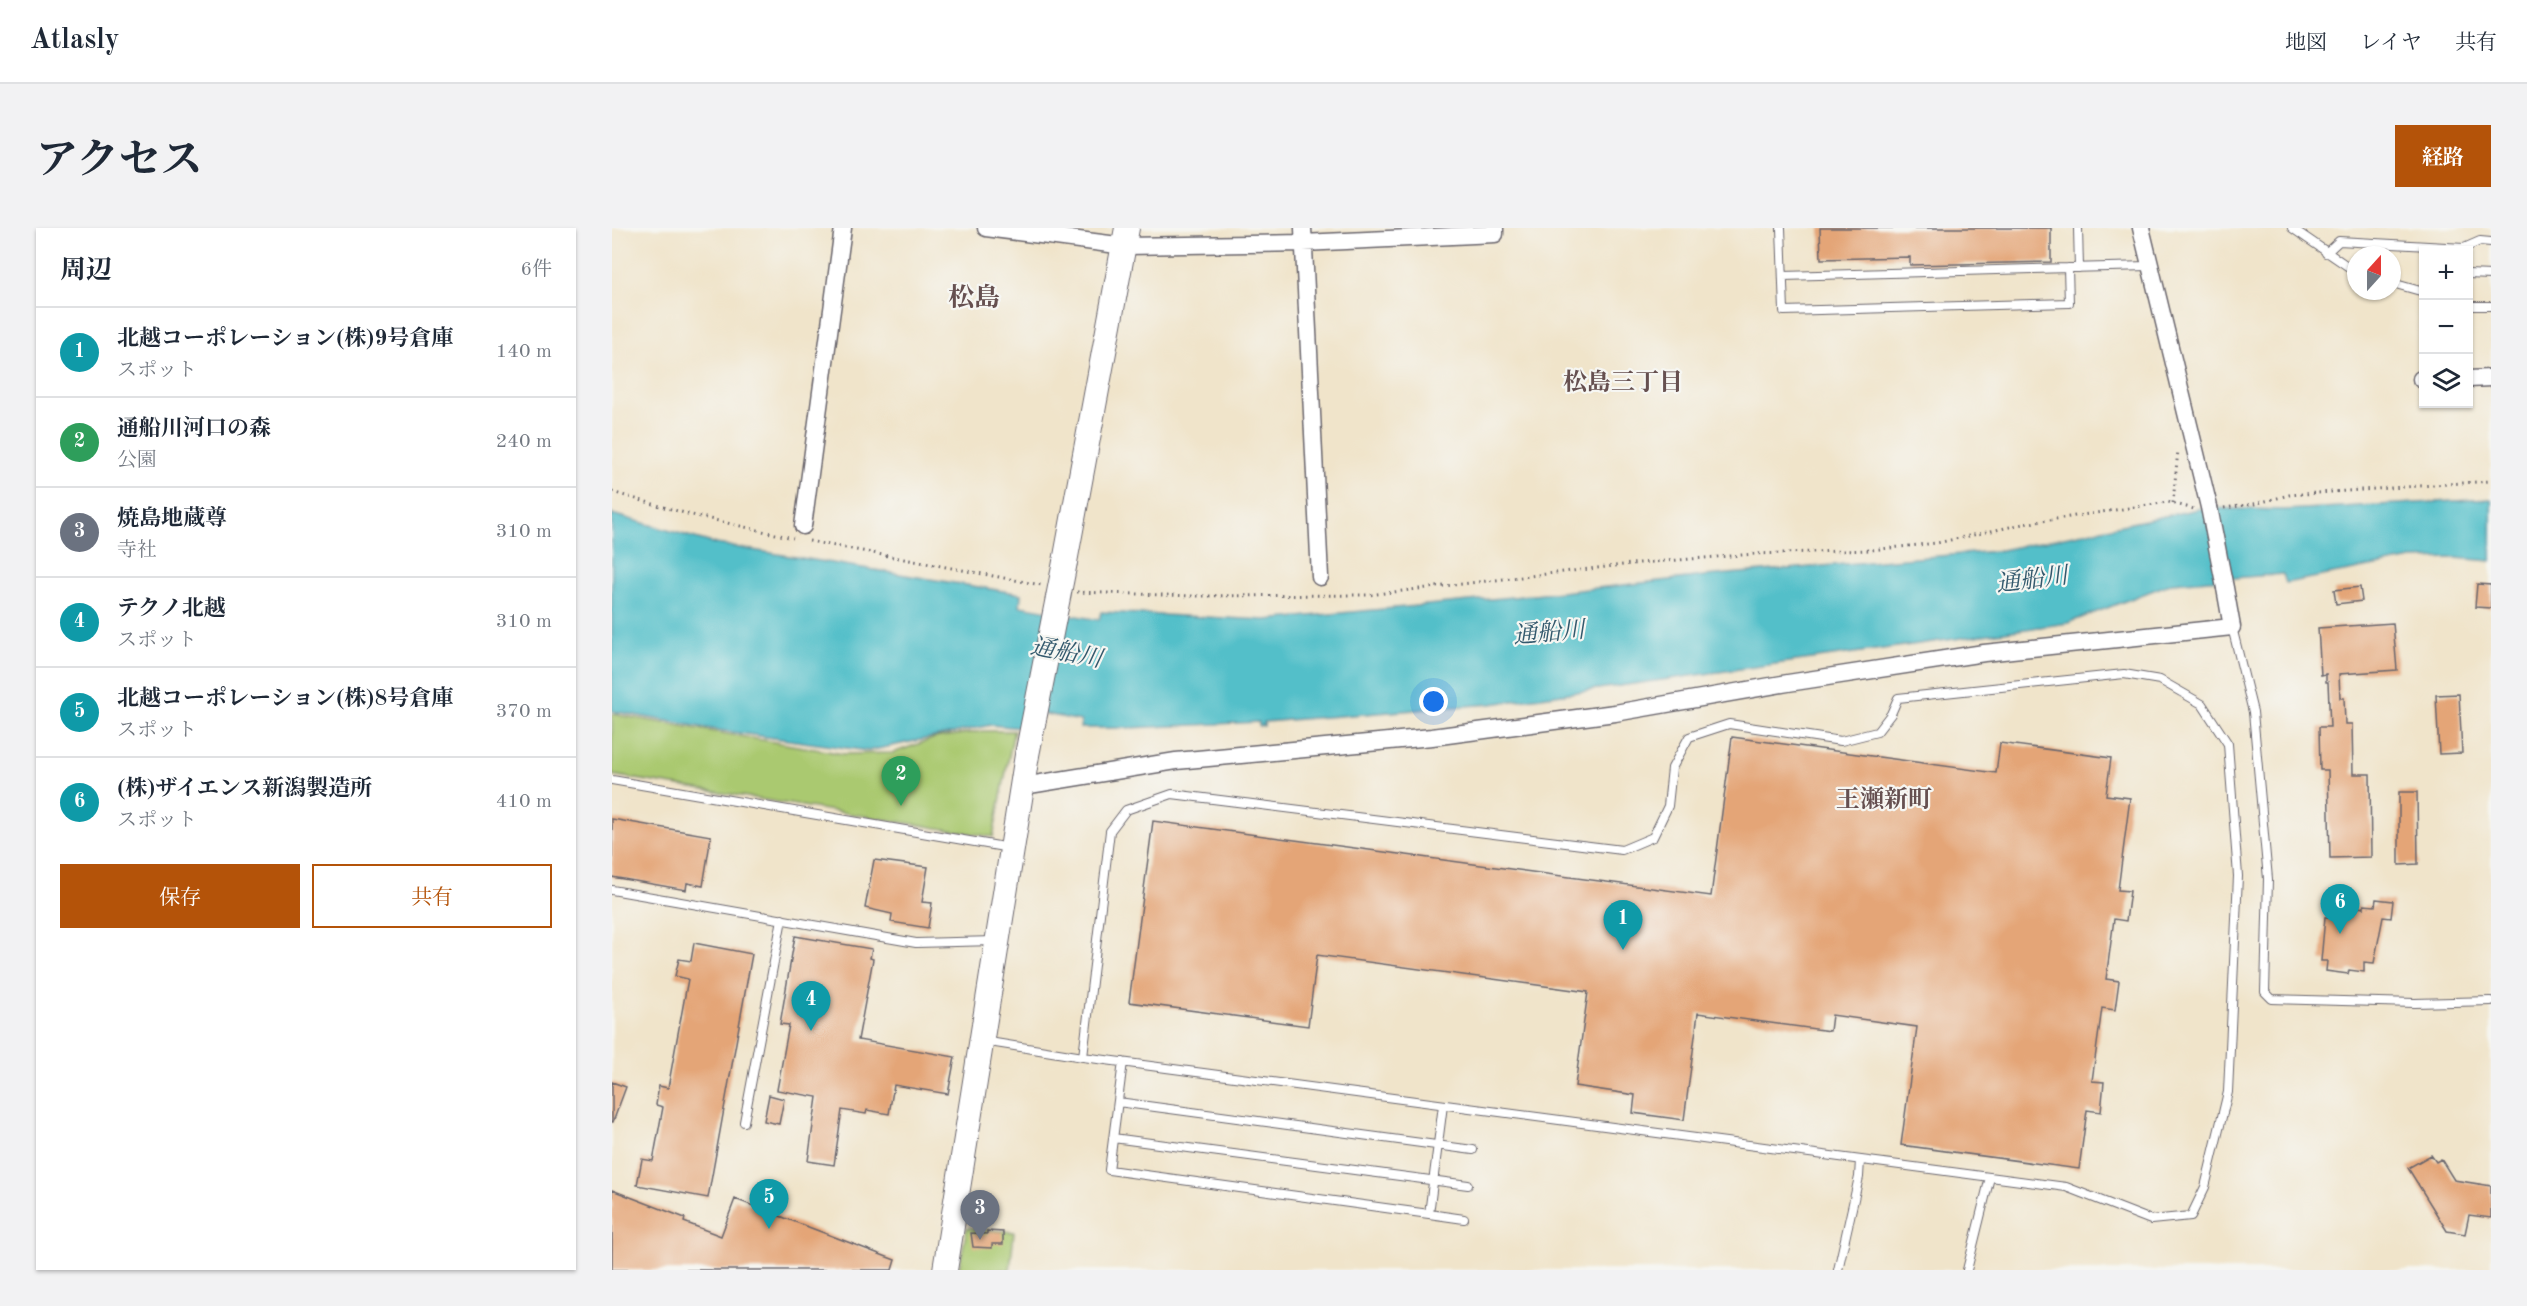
<!DOCTYPE html>
<html lang="ja">
<meta charset="utf-8">
<style>
:root{--surface:#fff;--page:#f2f2f3;--text:#1f2937;--muted:#747a83;--line:#e0e1e3;--accent:#b45309}
body{margin:0;font-family:"Old Standard TT","Noto Serif JP",serif;background:var(--page);color:var(--text)}
.controls{position:absolute;right:18px;top:18px;display:grid;overflow:hidden;border-radius:0px;box-shadow:0 2px 4px #0004}
.controls button{width:54px;height:54px;display:grid;place-items:center;padding:0;border:0;border-bottom:2px solid var(--line);background:var(--surface);color:var(--text);font:30px sans-serif}
.compass{position:absolute;left:1735px;top:18px;width:54px;height:54px;border-radius:50%;background:var(--surface);box-shadow:0 2px 4px #0004;rotate:21deg}
.you{position:absolute;left:822px;top:474px;width:21px;height:21px;margin:-15px;border:4px solid #fff;border-radius:50%;background:#1a73e8;box-shadow:0 0 0 9px #1a73e833}
.badge{display:grid;place-items:center;width:39px;height:39px;border-radius:50%;background:var(--accent);color:#fff;font-size:20px;font-weight:700}
.pin{position:absolute;translate:-50% -50px;filter:drop-shadow(0 2px 3px #0008)}
.pin::after{content:'';position:absolute;top:32px;width:21px;height:18px;background:inherit;clip-path:polygon(0 0,100% 0,50% 100%)}
.list{margin:0;padding:0;list-style:none}
h2{display:flex;justify-content:space-between;align-items:center;height:78px;margin:0;padding:0 24px;font-size:26px}
h2 small{font-size:20px;font-weight:400;color:var(--muted)}
.list li{display:grid;grid-template-columns:39px 1fr auto;gap:18px;align-items:center;box-sizing:border-box;height:90px;padding:0 24px;border-top:2px solid var(--line)}
.list b{display:block;font-size:22px;white-space:nowrap}
.list p{margin:0;font-size:20px;white-space:nowrap;color:var(--muted)}
.list em{font-size:20px;font-style:normal;color:var(--muted)}
.actions{display:flex;gap:12px;padding:18px 24px}
.actions a{flex:1;padding:14px 0;border:2px solid var(--accent);border-radius:0px;text-align:center;font-size:21px;color:var(--accent)}
.actions .main{background:var(--accent);color:#fff}
.icon{flex:none;width:33px;height:33px;fill:none;stroke:currentColor;stroke-width:2;stroke-linecap:round;stroke-linejoin:round}
.map{position:relative;flex:none;width:1879px;height:1042px;overflow:hidden;border-radius:0px}
header{display:flex;align-items:center;gap:36px;box-sizing:border-box;height:84px;padding:0 30px;background:var(--surface);border-bottom:2px solid var(--line)}
header strong{font-size:28px}
nav{display:flex;gap:33px;margin-inline-start:auto;font-size:21px}
.intro{display:flex;align-items:center;justify-content:space-between;box-sizing:border-box;height:144px;padding:0 36px}
h1{margin:0;font-size:42px}
.button{padding:15px 27px;border-radius:0px;background:var(--accent);color:#fff;font-size:21px;font-weight:700}
main{display:flex;gap:36px;padding:0 36px}
aside{flex:1;background:var(--surface);border-radius:0px;box-shadow:0 2px 4px #0004}
.map>svg:first-child{display:block}
.green{fill:#aac970;stroke:#667656;stroke-width:1.5}
.water{fill:#52bfc9;stroke:#3a7082;stroke-width:1.5}
.building{fill:#e4a577}
.lines{fill:none;stroke-linecap:round;stroke-linejoin:round}
.lane-casing{stroke:#6a666d;stroke-width:10}
.street-casing{stroke:#6a666d;stroke-width:19}
.secondary-casing{stroke:#6a666d;stroke-width:26}
.path{stroke:#6a666d;stroke-width:3;stroke-dasharray:1.5 4.5;stroke-linecap:butt}
.lane{stroke:#fff;stroke-width:8}
.street{stroke:#fff;stroke-width:16}
.secondary{stroke:#fff;stroke-width:24}
.street-bridge-casing{stroke:#6a666d;stroke-width:19;stroke-linecap:butt}
.secondary-bridge-casing{stroke:#6a666d;stroke-width:26;stroke-linecap:butt}
.street-bridge{stroke:#fff;stroke-width:16}
.secondary-bridge{stroke:#fff;stroke-width:24}
.labels{text-anchor:middle;dominant-baseline:central;stroke-width:4.5;stroke-linejoin:round;paint-order:stroke}
.neighbourhood-label{font-size:24px;font-weight:bold;fill:#665050;stroke:#f6f6f2}
.water-label{font-size:24px;font-style:italic;fill:#33596d;stroke:#f6f6f2}
.quarter-label{font-size:26px;font-weight:bold;fill:#665050;stroke:#f6f6f2}
</style>
<header>
<strong>Atlasly</strong>
<nav><a>地図</a><a>レイヤ</a><a>共有</a></nav>
</header>
<div class="intro"><h1>アクセス</h1><a class="button">経路</a></div>
<main>
<aside>
<h2>周辺<small>6件</small></h2>
<ul class="list">
<li><span class="badge" style="background:#0f9aa8">1</span><div><b>北越コーポレーション(株)9号倉庫</b><p>スポット</p></div><em>140 m</em></li>
<li><span class="badge" style="background:#2e9e5b">2</span><div><b>通船川河口の森</b><p>公園</p></div><em>240 m</em></li>
<li><span class="badge" style="background:#6b7280">3</span><div><b>焼島地蔵尊</b><p>寺社</p></div><em>310 m</em></li>
<li><span class="badge" style="background:#0f9aa8">4</span><div><b>テクノ北越</b><p>スポット</p></div><em>310 m</em></li>
<li><span class="badge" style="background:#0f9aa8">5</span><div><b>北越コーポレーション(株)8号倉庫</b><p>スポット</p></div><em>370 m</em></li>
<li><span class="badge" style="background:#0f9aa8">6</span><div><b>(株)ザイエンス新潟製造所</b><p>スポット</p></div><em>410 m</em></li>
</ul>
<div class="actions"><a class="main">保存</a><a>共有</a></div>
</aside>
<div class="map">
<svg width="1879" height="1042" viewBox="0 0 1879 1042">
<rect width="100%" height="100%" fill="#f6f6f2"/>
<filter id="ink" filterUnits="userSpaceOnUse"><feTurbulence type="fractalNoise" baseFrequency=".0167" numOctaves="2"/><feDisplacementMap in="SourceGraphic" scale="12" xChannelSelector="R" yChannelSelector="G"/><feConvolveMatrix kernelMatrix="1 2 1 2 8 2 1 2 1" color-interpolation-filters="sRGB"/></filter>
<filter id="wash" filterUnits="userSpaceOnUse"><feTurbulence type="fractalNoise" baseFrequency=".008" numOctaves="4" result="noise"/><feDisplacementMap in="SourceGraphic" scale="24" xChannelSelector="R" yChannelSelector="G"/><feGaussianBlur stdDeviation="1.35" result="paint"/><feColorMatrix in="noise" values="0 0 0 0 0 0 0 0 0 0 0 0 0 0 0 0 0 1.4 0 .05"/><feComposite in="paint" operator="in"/></filter>
<g filter="url(#wash)">
<rect width="100%" height="100%" fill="#f0e4ca"/>
<path class="green" d="M0 486 232 526 281 525 323 510 371 503H402L381 609 0 547Z
M355 1000 402 1004 398 1042H349L347 1040Z"/>
<path class="water" d="M1879 271V333L1843 330 1800 331 1674 355 1671 346 1560 355 1456 395 879 476 652 494V498H647V494L516 500H468L469 493 424 484 420 501 379 497 256 523 105 502 0 483V286L104 316 409 366 408 378 487 392 489 384 654 392 922 367 1093 348 1385 323 1591 280 1672 282Z"/>
<g id="blocks">
<path class="building" d="M1208 0H1439V34L1298 37V29L1209 31Z
M1865 356 1879 357V380L1863 379Z
M1748 359 1750 373 1724 376 1722 362Z
M1781 395 1785 442 1727 446 1728 470H1732L1733 496H1740L1741 546H1758L1759 629 1718 630 1716 542H1708L1707 499H1718L1716 454H1714V446L1709 447 1706 400Z
M1847 466 1850 525 1827 526 1824 467Z
M1120 509 1384 545 1388 515 1499 530 1494 567 1518 570 1506 662 1518 663 1514 693 1502 691 1494 751 1507 753 1503 782 1490 780 1480 853 1492 854 1489 884 1475 882 1467 941 1289 917 1305 799 1220 787 1218 803 1086 785 1072 892 1021 885 1023 867 963 858 976 764 705 727 696 798 517 774 541 593 1099 668Z
M1787 564H1805L1806 636 1787 637Z
M0 591 99 608 91 658 75 655 74 662 0 649Z
M262 632 316 639 310 674 320 675 316 700 279 694 280 686 253 680Z
M1764 671 1781 673 1779 690 1771 689 1762 735 1752 734V744L1737 742 1736 746 1714 743 1715 733H1709L1713 689H1716L1719 674 1752 680V677L1763 678Z
M183 708 260 721 258 730 261 731 246 812 343 829 336 866 282 857 277 886 255 882 254 886 230 882 222 937 196 933 205 869 165 862 177 797 168 796Z
M82 715 140 726 96 970 25 957 30 931 41 933 51 879 44 877 47 858 56 860 76 751 63 748 67 731 79 733Z
M0 854 14 859 1 894H0Z
M157 867 172 871 167 896 152 893Z
M1819 927 1824 934 1829 931 1842 952 1879 958V990L1857 987 1853 1006 1835 1003 1796 940Z
M0 962 73 990 72 994 109 1008 123 971 283 1032 280 1042H0Z
M375 1003 391 1004V1016H380V1020L361 1019 359 1005 375 1006Z"/>
</g>
</g>
<g filter="url(#ink)">
<use href="#blocks" fill-opacity="0" stroke="#6a666d" stroke-width="1.5"/>
<g class="lines">
<defs>
<path id="lane" d="M1169 0 1172 83 1457 75 1456 40 1537 38
M1466 0 1467 40
M1680 0 1744 44
M1851 22 1852 20 1868 13 1879 14
M1714 25 1727 13 1852 20
M1856 46 1879 47
M1171 48 1456 40
M1780 55 1812 64
M1856 78H1879
M1620 399 1641 484 1656 651 1653 764 1660 771 1803 775 1879 773
M1512 446 1548 452 1590 476 1616 516 1626 648 1616 864 1593 959 1579 988 1539 992 1454 959 471 829 498 603 514 582 560 566 1010 622 1041 609 1056 578 1060 540 1077 509 1117 496 1229 513 1265 504 1279 486 1286 470Z
M0 552 398 620
M0 662 304 715 383 713
M371 813 471 829
M511 834 497 942 817 986 831 877
M506 874 861 922
M132 894 170 691
M501 910 856 957
M817 986 852 991
M1226 1042 1247 949 1248 932
M1355 1042 1378 949"/>
<path id="street" d="M374 0 513 18 691 15 883 6V0
M691 0 708 349
M1529 0 1597 279
M1809 151H1812
M1856 151 1879 150
M191 298 231 0
M411 558 564 533 820 509 1003 485 1176 455 1372 425 1620 399 1613 360"/>
<path id="secondary" d="M453 334 515 0
M333 1042 415 527"/>
</defs>
<use href="#lane" class="lane-casing"/>
<use href="#street" class="street-casing"/>
<use href="#secondary" class="secondary-casing"/>
<path class="path" d="M0 264 76 286 181 310
M1561 275 1566 222
M1612 280 1642 276 1677 267 1879 253
M197 313 429 357
M465 364 581 368 756 367 1028 335 1143 326 1259 322 1325 315 1411 296 1556 274 1582 281"/>
<use href="#lane" class="lane"/>
<use href="#street" class="street"/>
<use href="#secondary" class="secondary"/>
<defs>
<path id="street-bridge" d="M1597 279 1613 360"/>
<path id="secondary-bridge" d="M415 527 453 334"/>
</defs>
<use href="#street-bridge" class="street-bridge-casing"/>
<use href="#secondary-bridge" class="secondary-bridge-casing"/>
<use href="#street-bridge" class="street-bridge"/>
<use href="#secondary-bridge" class="secondary-bridge"/>
</g>
</g>
<g class="labels">
<g class="neighbourhood-label">
<text x="1011" y="156">松島三丁目</text>
<text x="1272" y="573">王瀬新町</text>
</g>
<g class="water-label">
<text transform="translate(1420 353) rotate(-7)">通船川</text>
<text transform="translate(937 406) rotate(-5)">通船川</text>
<text transform="translate(454 426) rotate(11)">通船川</text>
</g>
<g class="quarter-label">
<text x="362" y="71">松島</text>
</g>
</g>
</svg>
<div class="controls">
<button>+</button>
<button>−</button>
<button><svg class="icon" aria-label="layers" viewBox="0 0 24 24"><path d="M12 4l9 5-9 5-9-5zM3 14l9 5 9-5"/></svg></button>
</div>
<svg class="compass" viewBox="-18 -18 36 36"><path d="M0-13l5 13h-10z" fill="#e53935"/><path d="M0 13l5-13h-10z" fill="#747a83"/></svg>
<div class="you"></div>
<div class="pin badge" style="left:1011px;top:722px;background:#0f9aa8">1</div>
<div class="pin badge" style="left:289px;top:578px;background:#2e9e5b">2</div>
<div class="pin badge" style="left:368px;top:1012px;background:#6b7280">3</div>
<div class="pin badge" style="left:199px;top:803px;background:#0f9aa8">4</div>
<div class="pin badge" style="left:157px;top:1001px;background:#0f9aa8">5</div>
<div class="pin badge" style="left:1728px;top:706px;background:#0f9aa8">6</div>
</div>
</main>
